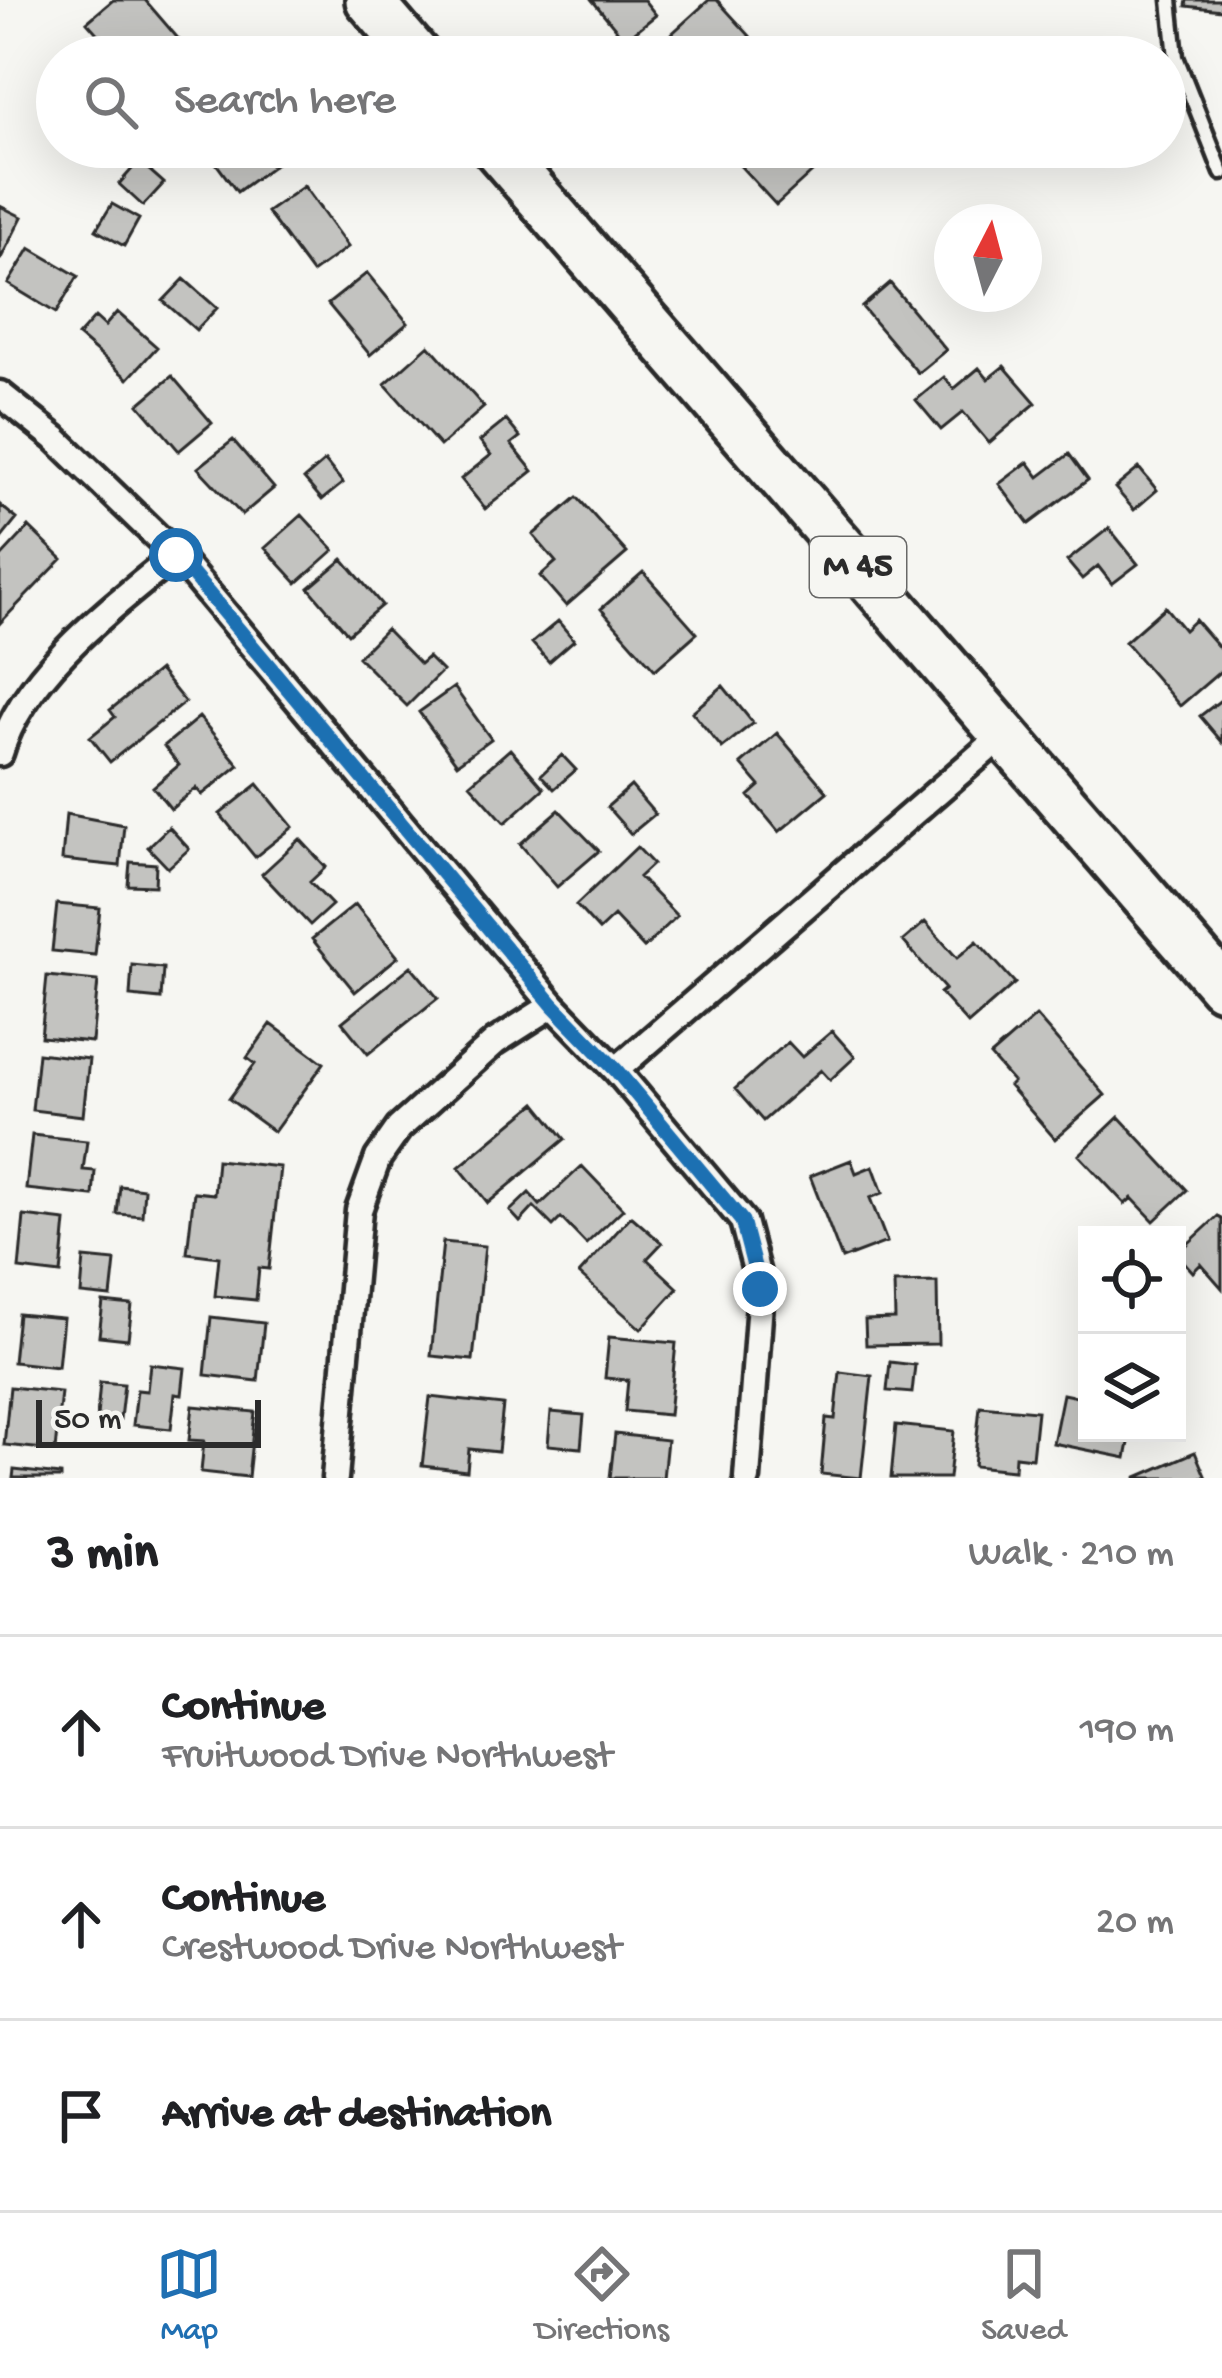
<!DOCTYPE html>
<meta charset="utf-8">
<style>
:root{--surface:#fff;--page:#f2f2f2;--text:#202124;--muted:#757577;--line:#e0e0e0;--accent:#1f6fb2}
body{margin:0;font-family:"Gochi Hand",sans-serif;background:var(--page);color:var(--text)}
.controls{position:absolute;right:36px;bottom:36px;display:grid;overflow:hidden;border-radius:0px;box-shadow:0 12px 48px #0002}
.controls button{width:108px;height:108px;display:grid;place-items:center;padding:0;border:0;border-bottom:3px solid var(--line);background:var(--surface);color:var(--text);font:60px sans-serif}
.compass{position:absolute;left:934px;top:204px;width:108px;height:108px;border-radius:50%;background:var(--surface);box-shadow:0 12px 48px #0002;rotate:6deg}
.scale{position:absolute;left:36px;bottom:30px;width:225px;box-sizing:border-box;padding-left:12px;border:6px solid #2b2b2b;border-top:0;font-size:33px;line-height:42px;white-space:nowrap;color:#2b2b2b;-webkit-text-stroke:9px #f6f6f2;paint-order:stroke}
.stop{position:absolute;width:36px;height:36px;margin:-27px;border:9px solid #1f6fb2;border-radius:50%;background:#fff}
.stop.end{background:#1f6fb2;border-color:#fff;box-shadow:0 3px 12px #0008}
.list{margin:0;padding:0;list-style:none}
h2{display:flex;justify-content:space-between;align-items:center;height:156px;margin:0;padding:0 48px;font-size:51px}
h2 small{font-size:39px;font-weight:400;color:var(--muted)}
.list li{display:grid;grid-template-columns:78px 1fr auto;gap:36px;align-items:center;box-sizing:border-box;height:192px;padding:0 48px;border-top:3px solid var(--line)}
.list b{display:block;font-size:45px;white-space:nowrap}
.list p{margin:0;font-size:39px;white-space:nowrap;color:var(--muted)}
.list em{font-size:39px;font-style:normal;color:var(--muted)}
.icon{flex:none;width:66px;height:66px;fill:none;stroke:currentColor;stroke-width:2;stroke-linecap:round;stroke-linejoin:round}
.map{position:relative;flex:none;width:1222px;height:1478px;overflow:hidden}
.search{position:absolute;background:var(--surface);box-shadow:0 12px 48px #0002;left:36px;right:36px;top:36px;height:132px;display:flex;align-items:center;gap:30px;box-sizing:border-box;padding:0 42px;border-radius:66px;color:var(--muted);font-size:45px}
.sheet{height:732px;background:var(--surface)}
nav{display:flex;justify-content:space-around;align-items:center;box-sizing:border-box;height:168px;border-top:3px solid var(--line);background:var(--surface);font-size:33px;color:var(--muted)}
nav a{display:grid;justify-items:center;gap:6px}
nav .on{color:var(--accent)}
.map>svg:first-child{display:block}
.building{fill:#c3c3c0;stroke:#2b2b2b;stroke-width:3}
.lines{fill:none;stroke-linecap:round;stroke-linejoin:round}
.lane-casing{stroke:#2b2b2b;stroke-width:21}
.street-casing{stroke:#2b2b2b;stroke-width:33}
.highway-casing{stroke:#2b2b2b;stroke-width:54}
.lane{stroke:#f6f6f2;stroke-width:12}
.street{stroke:#f6f6f2;stroke-width:24}
.highway{stroke:#f6f6f2;stroke-width:45}
.route{stroke:#1f6fb2;stroke-width:15}
.labels{text-anchor:middle;dominant-baseline:central;stroke-width:9;stroke-linejoin:round;paint-order:stroke}
.shield{fill:#f6f6f2;stroke:#686867;stroke-width:3}
.shield-label{font-size:36px;font-weight:bold;fill:#2b2b2b}
</style>
<div class="map">
<svg width="1222" height="1478" viewBox="0 0 1222 1478">
<rect width="100%" height="100%" fill="#f6f6f2"/>
<filter id="ink" filterUnits="userSpaceOnUse"><feTurbulence type="fractalNoise" baseFrequency=".00833" numOctaves="2"/><feDisplacementMap in="SourceGraphic" scale="24" xChannelSelector="R" yChannelSelector="G"/><feConvolveMatrix kernelMatrix="1 2 1 2 8 2 1 2 1" color-interpolation-filters="sRGB"/></filter>
<g filter="url(#ink)">
<path class="building" d="M113 0H145L194 57H118L87 22Z
M592 0H644L656 15 625 40Z
M709 0H717L750 36 739 45 750 57H646Z
M1187 0H1222V10L1186 6Z
M204 147H265L277 163 237 192Z
M723 147H806L821 164 776 205Z
M139 161 164 183 143 206 119 184Z
M304 186 348 247 312 273 267 212Z
M112 204 139 219 124 246 96 230Z
M0 206 22 217 0 260Z
M30 248 78 276 56 313 8 284Z
M367 273 408 323 370 355 328 304Z
M184 279 217 308 196 330 163 301Z
M890 283 946 350 918 373 862 307Z
M117 312 157 347 128 379 78 336 95 317 105 326Z
M429 345 484 407 440 446 385 384Z
M1004 366 1036 403 989 443 963 412 941 430 916 400 944 377 954 389 979 368 988 379Z
M172 376 212 423 179 451 139 404Z
M506 420 520 437 511 444 533 471 485 509 461 479 491 455 480 441Z
M233 440 274 488 242 515 198 468Z
M1069 454 1088 480 1029 524 999 484 1028 462 1039 477Z
M325 461 343 483 322 500 304 479Z
M1139 468 1157 490 1134 510 1115 488Z
M577 497 627 553 566 606 540 576 556 562 533 535Z
M0 505 17 519 0 540Z
M302 515 334 550 297 583 265 548Z
M29 527 62 559 0 623V558Z
M1109 528 1138 564 1112 584 1098 566 1082 579 1067 561Z
M343 559 382 605 348 634 309 588Z
M643 572 697 633 655 670 601 609Z
M1165 607 1184 630 1195 620 1222 651V670L1180 706 1125 642Z
M558 621 574 640 549 662 532 643Z
M386 629 420 664 428 657 442 671 407 706 358 657Z
M159 670 185 702 110 762 90 737 115 717 110 710Z
M723 686 753 723 722 748 692 712Z
M454 687 491 739 457 764 419 712Z
M1222 699V742L1200 716Z
M199 717 239 765 202 795 196 788 171 809 153 787 179 765 164 746Z
M777 733 827 792 779 832 749 796 760 786 741 764Z
M510 749 544 788 505 823 470 784Z
M562 755 576 770 554 789 541 775Z
M258 784 293 827 255 857 220 814Z
M631 786 655 814 631 834 607 807Z
M559 810 599 851 557 887 520 844Z
M66 814 124 825 120 866 62 860Z
M169 827 189 849 168 868 148 847Z
M300 839 326 867 310 882 332 905 310 925 262 874Z
M637 847 653 864 639 877 677 916 644 948 614 916 599 930 576 905Z
M130 862 156 864 155 886 128 885Z
M57 904 100 908 95 955 52 951Z
M355 904 398 957 355 992 312 939Z
M925 922 957 958 977 941 1015 983 968 1024 940 993 945 989 903 941Z
M132 965 163 968 161 999 130 996Z
M411 966 438 998 368 1054 342 1022Z
M47 976 98 981 92 1042 41 1037Z
M1036 1016 1105 1095 1055 1139 1009 1086 1013 1082 990 1056Z
M271 1024 324 1063 274 1132 229 1099 255 1064 247 1058Z
M832 1031 855 1057 830 1080 821 1070 763 1121 735 1089 788 1042 802 1057Z
M38 1053 89 1059 83 1116 32 1110Z
M536 1103 565 1139 488 1203 459 1167Z
M1119 1117 1187 1190 1154 1221 1132 1198 1125 1204 1079 1155Z
M32 1135 87 1141 83 1170 95 1171 93 1196 26 1189Z
M217 1160 280 1167 269 1269 259 1268 256 1300 215 1296 219 1257 187 1253 194 1192 214 1194Z
M851 1160 856 1173 873 1166 883 1193 870 1198 887 1242 842 1259 810 1176Z
M582 1166 623 1209 586 1244 561 1218 553 1226 534 1207 520 1222 510 1211 529 1193 540 1205Z
M120 1186 144 1189 142 1216 117 1214Z
M24 1216 66 1221 61 1274 19 1269Z
M631 1216 662 1243 647 1259 678 1288 641 1329 579 1274Z
M1218 1216 1222 1220V1288L1201 1264 1193 1272 1177 1254Z
M443 1242 485 1246 473 1360 431 1356Z
M84 1258 115 1261 111 1297 81 1294Z
M937 1282 938 1344 866 1345 865 1320 895 1319 894 1283Z
M103 1302 132 1305 128 1339 99 1336Z
M18 1314 63 1318 58 1367 13 1362Z
M211 1317 264 1323 258 1381 205 1375Z
M609 1337 676 1343 669 1415 625 1411 628 1380 605 1378Z
M890 1362 915 1365 912 1393 887 1391Z
M150 1364 185 1368 182 1395 175 1394 171 1429 133 1425 137 1390 147 1391Z
M840 1372 872 1376 861 1478 821 1474 826 1418 835 1419Z
M100 1382 124 1384 120 1419 97 1416Z
M10 1387 61 1392 55 1450 4 1445Z
M1063 1394 1087 1399V1433H1131L1126 1458 1053 1443Z
M430 1397 503 1405 498 1452 469 1449 467 1471 422 1466Z
M193 1406 255 1412 248 1477 201 1472 204 1441 189 1440Z
M980 1406 1037 1411 1032 1458 1015 1456 1014 1470 974 1466Z
M551 1412 584 1415 581 1448 548 1445Z
M896 1425 954 1431 949 1478H891Z
M615 1434 667 1440 663 1478H610Z
M1195 1452 1206 1478H1135Z
M14 1470 61 1475V1478H13Z"/>
<g class="lines">
<defs>
<path id="lane" d="M1170 0 1176 57 1222 173"/>
<path id="street" d="M0 394 55 438 176 555 553 1005 616 1070 743 1221 761 1289 747 1478
M0 753C23 673 114 606 176 555
M616 1070 1003 735
M335 1478 359 1210 378 1158 399 1128 495 1042 553 1005"/>
<path id="highway" d="M369 0 418 57
M495 147 1222 986"/>
</defs>
<use href="#lane" class="lane-casing"/>
<use href="#street" class="street-casing"/>
<use href="#highway" class="highway-casing"/>
<use href="#lane" class="lane"/>
<use href="#street" class="street"/>
<use href="#highway" class="highway"/>
</g>
</g>
<g class="lines" filter="url(#ink)">
<path class="route" d="M176 555 553 1005 616 1070 742 1221 760 1289"/>
</g>
<g class="labels">
<rect class="shield" x="810" y="537" width="96" height="60" rx="9"/>
<g class="shield-label">
<text x="858" y="567">M 45</text>
</g>
</g>
</svg>
<div class="controls">
<button><svg class="icon" aria-label="locate" viewBox="0 0 24 24"><circle cx="12" cy="12" r="6"/><path d="M12 2v4M12 18v4M2 12h4M18 12h4"/></svg></button>
<button><svg class="icon" aria-label="layers" viewBox="0 0 24 24"><path d="M12 4l9 5-9 5-9-5zM3 14l9 5 9-5"/></svg></button>
</div>
<svg class="compass" viewBox="-18 -18 36 36"><path d="M0-13l5 13h-10z" fill="#e53935"/><path d="M0 13l5-13h-10z" fill="#757577"/></svg>
<div class="scale">50 m</div>
<div class="stop" style="left:176px;top:555px"></div>
<div class="stop end" style="left:760px;top:1289px"></div>
<div class="search"><svg class="icon" aria-label="search" viewBox="0 0 24 24"><circle cx="10" cy="10" r="6"/><path d="M15 15l6 6"/></svg>Search here</div>
</div>
<section class="sheet">
<h2>3 min<small>Walk · 210 m</small></h2>
<ul class="list">
<li><svg class="icon" aria-label="ahead" viewBox="0 0 24 24"><path d="M12 20V5M6 11l6-6 6 6"/></svg><div><b>Continue</b><p>Fruitwood Drive Northwest</p></div><em>190 m</em></li>
<li><svg class="icon" aria-label="ahead" viewBox="0 0 24 24"><path d="M12 20V5M6 11l6-6 6 6"/></svg><div><b>Continue</b><p>Crestwood Drive Northwest</p></div><em>20 m</em></li>
<li><svg class="icon" aria-label="arrive" viewBox="0 0 24 24"><path d="M6 21V4h12l-3 4 3 4H6"/></svg><div><b>Arrive at destination</b></div></li>
</ul>
</section>
<nav>
<a class="on"><svg class="icon" aria-label="map" viewBox="0 0 24 24"><path d="M3 6l6-2 6 2 6-2v14l-6 2-6-2-6 2zM9 4v14M15 6v14"/></svg>Map</a>
<a><svg class="icon" aria-label="directions" viewBox="0 0 24 24"><path d="M12 3l9 9-9 9-9-9zM9 14v-3h6M13 9l2 2-2 2"/></svg>Directions</a>
<a><svg class="icon" aria-label="saved" viewBox="0 0 24 24"><path d="M7 4h10v16l-5-4-5 4z"/></svg>Saved</a>
</nav>
